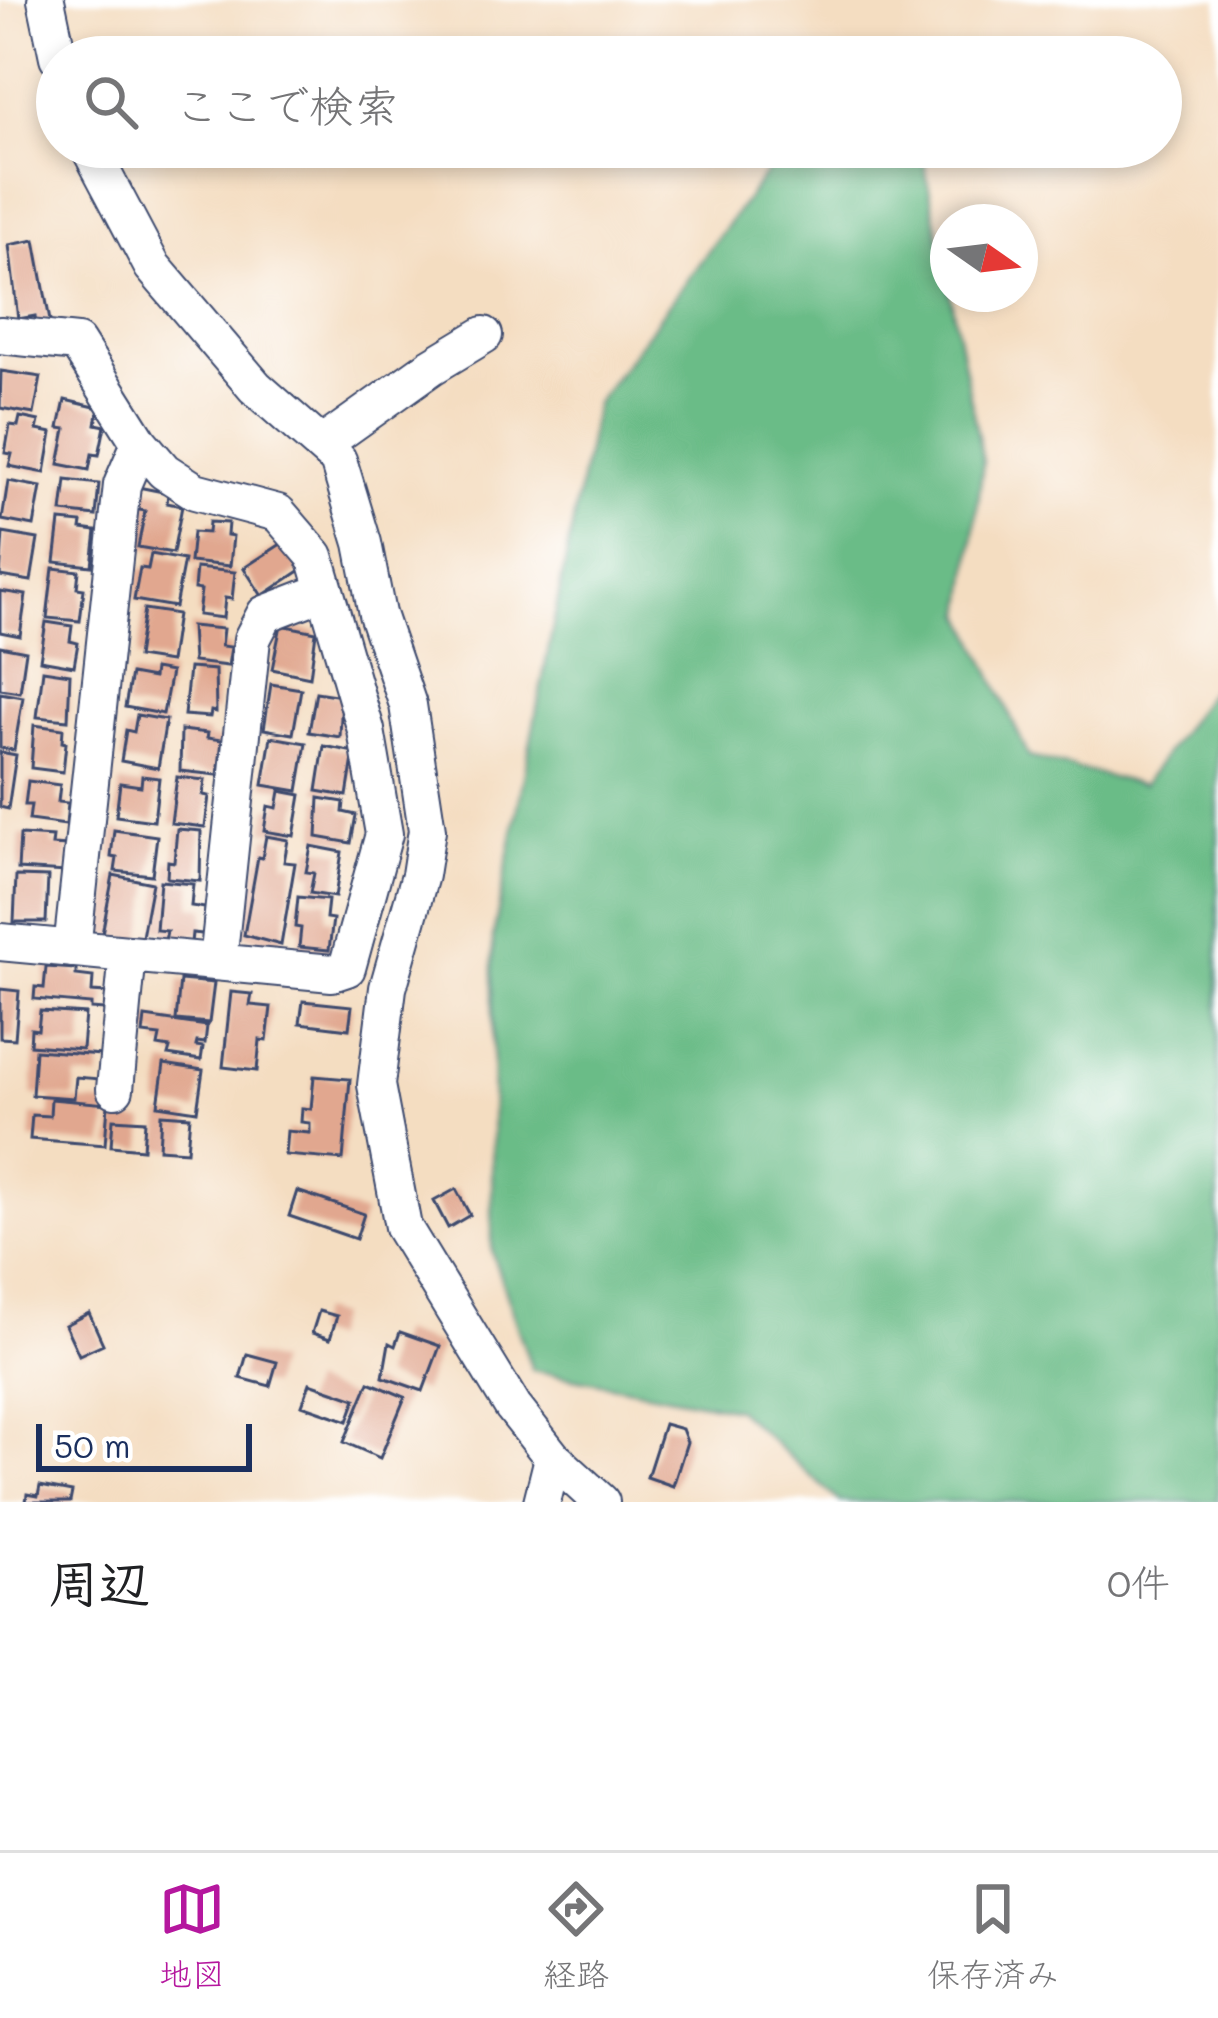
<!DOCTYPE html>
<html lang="ja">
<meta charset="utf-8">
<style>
:root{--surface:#fff;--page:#f2f2f2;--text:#202124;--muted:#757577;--line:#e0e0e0;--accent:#b5179e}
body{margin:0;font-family:Mali,"Klee One",sans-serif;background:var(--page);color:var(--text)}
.compass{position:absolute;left:930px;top:204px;width:108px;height:108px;border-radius:50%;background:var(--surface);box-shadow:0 6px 18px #0003;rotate:104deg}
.scale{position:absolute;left:36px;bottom:30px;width:216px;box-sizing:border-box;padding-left:12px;border:6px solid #1b2f5e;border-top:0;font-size:33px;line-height:42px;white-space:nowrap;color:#1b2f5e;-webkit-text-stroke:9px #fff;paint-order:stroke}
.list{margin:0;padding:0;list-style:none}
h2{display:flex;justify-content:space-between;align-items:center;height:156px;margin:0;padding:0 48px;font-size:51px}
h2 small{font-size:39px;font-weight:400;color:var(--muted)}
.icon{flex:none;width:66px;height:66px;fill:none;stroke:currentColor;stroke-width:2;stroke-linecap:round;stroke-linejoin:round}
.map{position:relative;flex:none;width:1218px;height:1502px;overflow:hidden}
.search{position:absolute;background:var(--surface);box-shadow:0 6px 18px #0003;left:36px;right:36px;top:36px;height:132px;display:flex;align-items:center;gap:30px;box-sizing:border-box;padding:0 42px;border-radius:66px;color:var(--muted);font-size:45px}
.sheet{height:348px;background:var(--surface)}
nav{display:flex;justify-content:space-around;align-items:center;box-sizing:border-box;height:168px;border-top:3px solid var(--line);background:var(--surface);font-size:33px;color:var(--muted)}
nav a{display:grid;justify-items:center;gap:6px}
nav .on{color:var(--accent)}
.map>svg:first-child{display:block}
.forest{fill:#6abc87;stroke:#427672;stroke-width:3}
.building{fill:#e1a78f}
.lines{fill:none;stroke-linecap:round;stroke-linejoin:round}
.street-casing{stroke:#3c496d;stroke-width:40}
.street{stroke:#fff;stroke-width:36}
</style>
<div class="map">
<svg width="1218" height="1502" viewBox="0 0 1218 1502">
<rect width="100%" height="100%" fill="#fff"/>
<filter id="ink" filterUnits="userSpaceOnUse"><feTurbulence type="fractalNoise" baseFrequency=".00833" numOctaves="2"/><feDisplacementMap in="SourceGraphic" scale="24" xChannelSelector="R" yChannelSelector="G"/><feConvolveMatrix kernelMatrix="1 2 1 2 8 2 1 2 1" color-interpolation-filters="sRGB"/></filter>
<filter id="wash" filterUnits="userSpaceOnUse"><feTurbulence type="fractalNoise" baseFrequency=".004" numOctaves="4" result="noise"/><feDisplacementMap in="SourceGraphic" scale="48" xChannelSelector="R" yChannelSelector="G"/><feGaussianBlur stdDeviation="2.7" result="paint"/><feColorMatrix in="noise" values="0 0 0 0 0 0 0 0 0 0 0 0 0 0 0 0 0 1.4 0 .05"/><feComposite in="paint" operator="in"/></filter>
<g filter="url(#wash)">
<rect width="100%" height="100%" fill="#f4ddc1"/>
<path class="forest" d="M785 147H921L983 462 964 614 1029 757 1143 785 1218 680V1502H840L736 1409 532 1370 492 1253 493 937 596 403Z"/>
<g id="blocks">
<path class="building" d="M35 240 50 321 36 324 35 316 18 319 9 245Z
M1 371 41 377 34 414 0 408Z
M65 400 99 408 96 424 105 426 99 455 92 454 89 470 59 464 66 429 59 428Z
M20 417 39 421 37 430 52 433 45 473 9 466 12 454 5 453 10 425 18 426Z
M66 480 99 484 96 516 62 512Z
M8 481 41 487 34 526 2 520Z
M138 487 168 493 167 503 182 506 173 553 138 547 145 511 134 509Z
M60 521 82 523 81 529 96 531 92 566 55 562Z
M209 522 228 523 227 535 233 536 230 566 190 562 193 532 208 533Z
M3 533 38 539 31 581 0 576Z
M284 542 301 570 262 596 244 568Z
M151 554 184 560 175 607 134 600 140 568 148 569Z
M53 568 79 571 77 588 84 589 80 621 47 618Z
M196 568 235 572 232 599 225 598 223 618 198 615 201 590 194 589Z
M0 591 26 595 20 636 0 632Z
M144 609 177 614 170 662 137 657Z
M46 622 72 626 70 641 78 643 74 666 40 660Z
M281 625 316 632 310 677 272 669Z
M191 626 223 629 221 646 231 647 228 666 193 662Z
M0 646 26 651 20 692 0 689Z
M189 668 215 670 216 712 211 711 210 717 184 715Z
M154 669 171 672 163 714 125 707 131 674 153 678Z
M43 670 70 674 68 720 37 717Z
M271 684 301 689 293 734 264 729Z
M316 692 342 696 340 737 309 732Z
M0 693 23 697 14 750 0 748Z
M137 715 166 720 158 768 121 761 126 730 134 732Z
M34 725 63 729 62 742 66 743 63 772 31 768Z
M181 730 208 733 207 738 222 740 218 775 180 771Z
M271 737 306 743 298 791 263 785Z
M324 746 354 752 347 796 317 791Z
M0 752 16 755 8 809 0 807Z
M142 776 159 778 154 821 116 816 120 783 141 786Z
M177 777 205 780 203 795 209 796 205 827 171 823Z
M28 781 60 785 58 802 68 803 66 825 29 820 31 805H25Z
M280 791 301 795 294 836 264 831 268 806 277 808Z
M319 798 344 802 343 812 356 815 351 843 317 837Z
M177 829 201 831 200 881 167 878 168 861 174 862Z
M114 830 157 836 152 875 115 871 117 858 111 857Z
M20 835 53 837 52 845 68 846 66 872 18 869Z
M266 836 288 840 284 862 295 863 281 945 244 935 258 857 262 858Z
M311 846 342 852 335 897 310 893 314 873 306 872Z
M113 875 152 883 141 942 102 934Z
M16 876 48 877 46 922H14Z
M160 881 193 884 191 906 205 908 203 934 192 933 191 943 165 940 167 931 156 930Z
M298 897 328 900 326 918 333 919 329 950 299 947 301 928 295 927Z
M46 967 76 969V975L93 977 92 992 106 993 104 1010 91 1009V1004L34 999 35 987 44 988Z
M180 980 214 983 209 1023 176 1020Z
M0 989 19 991 15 1039 0 1038Z
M231 992 252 994 250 1005 271 1007 267 1041 260 1040 257 1071 223 1067Z
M303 1001 352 1006 349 1029 300 1023Z
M40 1011 85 1014 82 1049 30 1045 31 1029 38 1030Z
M145 1017 207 1026 205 1043 197 1042 196 1046 203 1047 201 1060 168 1055 170 1048 158 1046 160 1036 143 1034Z
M35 1050 101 1055 99 1079 76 1077 74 1098 32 1095Z
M164 1064 203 1070 197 1111 158 1105Z
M314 1076 350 1079 343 1160 285 1155 287 1131 310 1133V1123L301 1122 302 1108 311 1109Z
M51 1099 108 1104 105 1145 30 1139 32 1115 50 1116Z
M161 1114 190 1116 187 1151 159 1149Z
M113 1119 145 1121 143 1149 111 1146Z
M456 1189 470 1215 448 1228 434 1201Z
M297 1191 364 1214 356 1239 289 1216Z
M319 1311 337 1316 330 1339 312 1333Z
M89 1313 103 1344 79 1355 65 1325Z
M400 1332 440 1346 423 1391 383 1377 389 1343 395 1346Z
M247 1354 277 1362 270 1386 240 1378Z
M369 1382 405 1397 380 1458 344 1442Z
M310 1383 356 1399 348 1421 302 1405Z
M664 1424 682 1429 687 1442 673 1486 647 1477Z
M40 1486 72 1492 70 1502H26L27 1494 38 1496Z"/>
</g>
</g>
<g filter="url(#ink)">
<use href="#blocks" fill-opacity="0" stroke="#3c496d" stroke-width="3"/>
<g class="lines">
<defs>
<path id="street" d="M46 0 58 57
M89 147 152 266 255 387 338 460 363 543 377 614 408 705 427 830 420 875 388 988 376 1085 403 1227 513 1407 553 1458 601 1502
M0 335 77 343 140 443 164 471 195 491 278 513 315 556 366 730 384 834 347 968 332 973 0 942
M323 444 431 367 484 335
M72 949 122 485 140 443
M218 962 252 639 265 614 325 591
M115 1089 128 954
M542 1502 553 1458"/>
</defs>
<use href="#street" class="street-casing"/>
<use href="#street" class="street"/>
</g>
</g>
</svg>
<svg class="compass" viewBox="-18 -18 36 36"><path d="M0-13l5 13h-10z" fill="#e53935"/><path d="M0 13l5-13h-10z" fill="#757577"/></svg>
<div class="scale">50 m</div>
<div class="search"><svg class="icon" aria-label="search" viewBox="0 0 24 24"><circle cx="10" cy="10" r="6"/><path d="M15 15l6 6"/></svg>ここで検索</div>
</div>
<section class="sheet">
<h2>周辺<small>0件</small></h2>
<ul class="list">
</ul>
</section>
<nav>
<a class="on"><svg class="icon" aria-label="map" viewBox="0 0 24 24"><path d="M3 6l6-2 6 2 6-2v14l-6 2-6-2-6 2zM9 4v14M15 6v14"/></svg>地図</a>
<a><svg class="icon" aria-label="directions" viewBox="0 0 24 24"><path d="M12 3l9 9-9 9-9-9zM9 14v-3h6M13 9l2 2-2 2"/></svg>経路</a>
<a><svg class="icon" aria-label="saved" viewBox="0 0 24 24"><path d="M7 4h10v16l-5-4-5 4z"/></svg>保存済み</a>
</nav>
